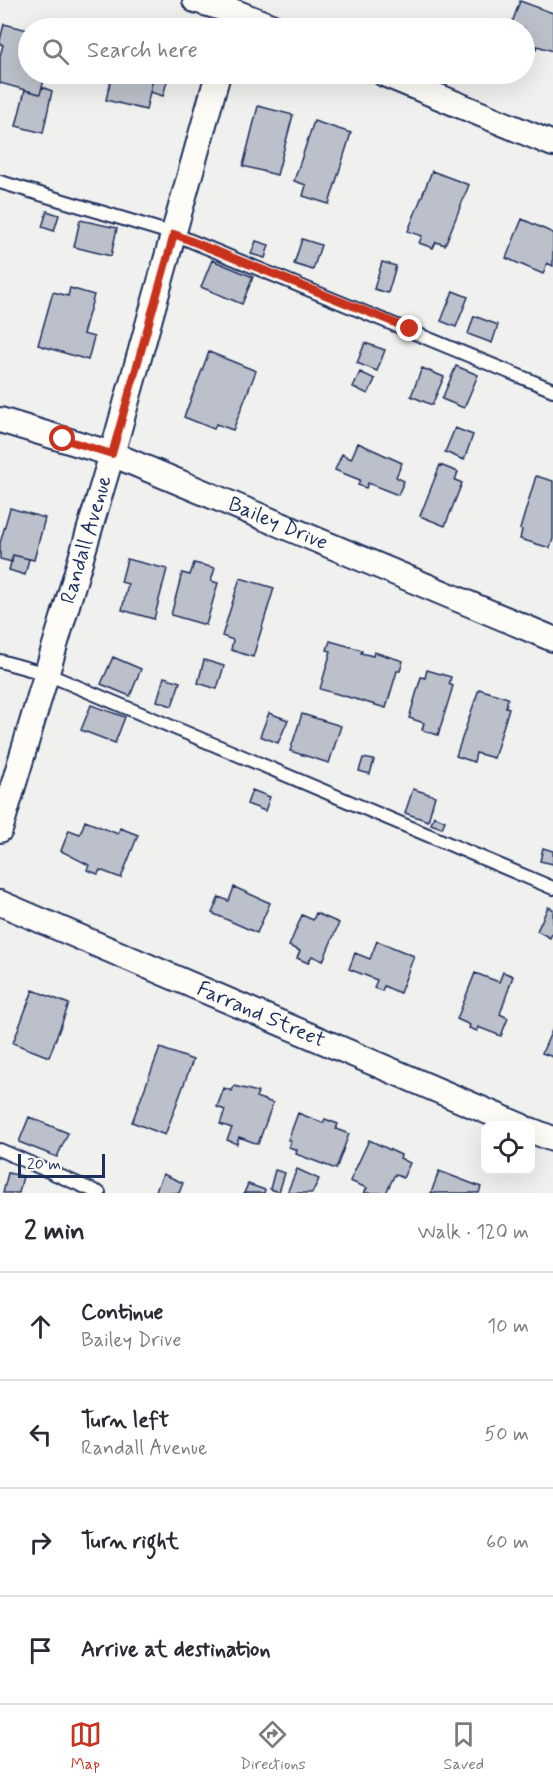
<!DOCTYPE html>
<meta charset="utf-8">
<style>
:root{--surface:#fff;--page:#f2f2f3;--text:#2b2b33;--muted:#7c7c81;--line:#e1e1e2;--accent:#c8321e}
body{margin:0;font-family:Mynerve,sans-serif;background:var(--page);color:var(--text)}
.controls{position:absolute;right:18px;bottom:18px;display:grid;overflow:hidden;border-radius:12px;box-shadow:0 6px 24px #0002}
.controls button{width:54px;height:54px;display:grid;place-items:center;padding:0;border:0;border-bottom:2px solid var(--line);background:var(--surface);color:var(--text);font:30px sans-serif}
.scale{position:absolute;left:18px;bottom:15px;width:87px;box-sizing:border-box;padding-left:6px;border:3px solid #1b2f5e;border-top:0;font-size:16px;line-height:21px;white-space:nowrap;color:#1b2f5e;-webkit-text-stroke:4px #fdfcf7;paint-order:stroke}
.stop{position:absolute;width:18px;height:18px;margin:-14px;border:4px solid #c8321e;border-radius:50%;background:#fff}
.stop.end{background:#c8321e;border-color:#fff;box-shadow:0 2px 6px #0008}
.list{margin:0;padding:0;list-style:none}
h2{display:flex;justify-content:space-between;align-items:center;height:78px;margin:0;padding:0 24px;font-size:26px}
h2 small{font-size:20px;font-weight:400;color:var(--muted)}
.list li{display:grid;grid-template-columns:39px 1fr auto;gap:18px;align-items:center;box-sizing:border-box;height:108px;padding:0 24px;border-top:2px solid var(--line)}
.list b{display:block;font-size:22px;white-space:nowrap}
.list p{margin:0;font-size:20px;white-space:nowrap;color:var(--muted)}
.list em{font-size:20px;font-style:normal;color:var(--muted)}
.icon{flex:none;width:33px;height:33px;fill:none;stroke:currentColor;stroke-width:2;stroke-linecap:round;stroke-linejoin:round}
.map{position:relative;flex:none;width:553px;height:1193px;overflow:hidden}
.search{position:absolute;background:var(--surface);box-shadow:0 6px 24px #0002;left:18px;right:18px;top:18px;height:66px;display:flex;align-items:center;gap:15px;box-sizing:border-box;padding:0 21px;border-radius:33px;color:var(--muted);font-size:22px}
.sheet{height:510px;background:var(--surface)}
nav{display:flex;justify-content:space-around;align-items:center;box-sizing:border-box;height:84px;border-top:2px solid var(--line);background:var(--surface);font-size:16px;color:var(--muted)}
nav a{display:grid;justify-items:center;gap:3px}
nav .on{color:var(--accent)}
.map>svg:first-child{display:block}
.building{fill:#bbc0ca;stroke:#1b2f5e;stroke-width:1.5}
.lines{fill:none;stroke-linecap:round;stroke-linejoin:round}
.lane-casing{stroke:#1b2f5e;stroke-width:16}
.street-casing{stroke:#1b2f5e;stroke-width:28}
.lane{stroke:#fdfcf7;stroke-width:12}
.street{stroke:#fdfcf7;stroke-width:24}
.route{stroke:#c8321e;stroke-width:8}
.labels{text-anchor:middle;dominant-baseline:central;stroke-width:4.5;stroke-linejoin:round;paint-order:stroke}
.street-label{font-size:21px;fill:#1b2f5e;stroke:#fdfcf7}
</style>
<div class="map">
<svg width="553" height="1193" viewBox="0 0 553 1193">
<rect width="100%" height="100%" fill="#f0f0ee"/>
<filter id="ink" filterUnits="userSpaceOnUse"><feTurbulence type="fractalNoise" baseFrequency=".0167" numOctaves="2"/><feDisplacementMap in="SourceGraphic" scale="12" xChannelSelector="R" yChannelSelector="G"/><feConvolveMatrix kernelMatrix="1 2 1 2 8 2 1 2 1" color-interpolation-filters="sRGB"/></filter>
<g filter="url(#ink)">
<path class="building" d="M520 1 553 13V51L537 46 536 50 525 46 527 40 524 39V28H510Z
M4 24 28 30V74H46L40 94 0 83V56L3 45 0 44V40Z
M112 74H154L146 110 106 100Z
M154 74H169L163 96 150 92Z
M42 87 52 91 43 133 16 126 25 90 40 94Z
M258 106 293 115 277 175 243 166Z
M314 121 351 133 329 204 303 196 306 185 294 181Z
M432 171 469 185 445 245 436 242 433 248 419 243 422 236 408 231Z
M47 211 59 215 54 231 42 227Z
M522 219 553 233V266L547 263 543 274 506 258Z
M80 220 117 228 111 256 74 247Z
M302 239 321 245 313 270 294 264Z
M256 241 269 245 265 258 251 254Z
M212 260 253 277 242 304 201 287Z
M382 262 396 266 388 293 374 289Z
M70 288 94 295 83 334 94 337 88 360 38 345 53 292 68 296Z
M453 291 468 297 456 327 441 321Z
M474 316 498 325 492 343 468 334Z
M365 343 385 350 377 371 357 363Z
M209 352 256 371 233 430 216 424 214 429 184 417Z
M456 366 478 375 464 408 442 399Z
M422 368 444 377 432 405 411 396Z
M360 372 375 379 368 394 353 387Z
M455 428 473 435 464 460 445 452Z
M358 443 402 463 396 477 404 481 398 495 368 483 366 488 358 485 360 480 335 470 342 454 351 459Z
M440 465 458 472 455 480 462 483 445 526 420 516Z
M536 476 553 481V539L550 548 520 539 522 530 520 529Z
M10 508 45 518 34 560 13 555 12 562 0 559V543Z
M13 555 29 559 25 575 9 570Z
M127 559 167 569 154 619 122 610 128 584 121 582Z
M194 563 215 568 211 581 218 583 206 625 171 615 182 573 190 575Z
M240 578 274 588 253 657 231 650 233 640 222 636Z
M330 641 362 650 361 653 373 656 374 652 403 661 400 671H397L386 708 320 689 331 651 327 650Z
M113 657 141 669 130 696 101 684Z
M204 660 224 666 217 689 198 683Z
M427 670 451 677 449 684 453 686 438 735 422 730 424 723 409 718 421 677 425 678Z
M164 677 180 682 172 706 157 701Z
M479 689 508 698 506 707 509 708 494 758 476 753 474 762 456 756Z
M91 705 125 717 115 743 81 730Z
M269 713 288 720 278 743 260 736Z
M302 714 341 726 329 763 290 751Z
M363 758 374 760 370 774 359 771Z
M413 789 435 796 428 821 405 813Z
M252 790 270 797 265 811 247 804Z
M434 816 445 821 442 828 431 824Z
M85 821 118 834 120 828 138 835 121 878 100 870 98 874 87 870 89 865 61 851 69 830 80 834Z
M543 848 553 851V864L540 861Z
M234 887 270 903 257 933 212 913 219 897 229 901Z
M548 907 553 909V932L550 938 537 931Z
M316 913 339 923 323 961 312 956 308 963 297 958 300 951 289 946 302 915 313 920Z
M377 941 414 956 400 993 384 986 382 991 374 988 377 980 349 969 355 953 370 959Z
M503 972 513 976 500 1014 508 1018 501 1036 478 1027 477 1031 469 1028 470 1025 457 1019 475 973 499 982Z
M33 990 69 1004 49 1057 13 1043Z
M553 1028V1057L542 1053Z
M160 1048 193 1060 165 1135 132 1122Z
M234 1086 258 1092 256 1097 273 1103 258 1144 239 1137 237 1144 227 1140 232 1128 220 1124 225 1110 217 1107 224 1088 232 1091Z
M298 1113 323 1123 325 1119 338 1124 336 1129 349 1134 336 1169 296 1154 297 1150 289 1147 291 1141 288 1140Z
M29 1117 68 1133 57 1157 19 1142Z
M369 1140 401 1155 400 1158 410 1163 403 1178 395 1174 386 1193H364L367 1188 350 1181Z
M297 1169 319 1179 312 1193H287Z
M275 1170 285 1173 279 1192 270 1189Z
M439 1171 481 1187 479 1193H431Z
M8 1173 23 1176 19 1193H3Z
M163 1174 183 1183 179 1193H155Z
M248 1184 265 1190 264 1193H244Z"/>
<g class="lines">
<defs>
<path id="lane" d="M0 182 174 234 553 390
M0 661 47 674 553 888
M0 1150 99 1193"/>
<g id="street">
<path d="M195 0 235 12 276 28"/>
<path d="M384 74 553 144"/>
<path id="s1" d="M0 420 112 454 553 639"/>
<path id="s2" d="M0 830 112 454 218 74"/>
<path id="s3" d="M0 903 521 1126"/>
<path d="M530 1130 553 1139"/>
</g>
</defs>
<use href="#lane" class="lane-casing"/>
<use href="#street" class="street-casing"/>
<use href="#lane" class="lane"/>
<use href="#street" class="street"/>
</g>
</g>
<g class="lines" filter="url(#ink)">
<path class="route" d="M63 439 112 454 174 234 410 329"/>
</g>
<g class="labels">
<g class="street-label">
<text stroke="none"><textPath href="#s1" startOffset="297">Bailey Drive</textPath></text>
<text stroke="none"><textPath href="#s2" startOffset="303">Randall Avenue</textPath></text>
<text stroke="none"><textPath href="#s3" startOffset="284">Farrand Street</textPath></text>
</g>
</g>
</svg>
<div class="controls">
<button><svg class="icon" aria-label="locate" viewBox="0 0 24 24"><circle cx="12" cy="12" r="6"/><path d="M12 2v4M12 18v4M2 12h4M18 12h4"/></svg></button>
</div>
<div class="scale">20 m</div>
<div class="stop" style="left:63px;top:439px"></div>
<div class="stop end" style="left:410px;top:329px"></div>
<div class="search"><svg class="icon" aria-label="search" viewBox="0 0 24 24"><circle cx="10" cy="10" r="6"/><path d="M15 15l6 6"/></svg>Search here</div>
</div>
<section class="sheet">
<h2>2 min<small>Walk · 120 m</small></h2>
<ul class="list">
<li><svg class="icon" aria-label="ahead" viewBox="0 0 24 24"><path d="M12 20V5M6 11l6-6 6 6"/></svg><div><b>Continue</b><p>Bailey Drive</p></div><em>10 m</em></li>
<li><svg class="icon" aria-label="left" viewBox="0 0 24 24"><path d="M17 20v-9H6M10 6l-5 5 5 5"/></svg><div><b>Turn left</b><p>Randall Avenue</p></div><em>50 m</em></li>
<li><svg class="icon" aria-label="right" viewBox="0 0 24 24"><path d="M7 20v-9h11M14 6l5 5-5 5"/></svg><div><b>Turn right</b></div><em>60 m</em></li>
<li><svg class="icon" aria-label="arrive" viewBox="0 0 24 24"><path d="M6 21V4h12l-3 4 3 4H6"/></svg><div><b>Arrive at destination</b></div></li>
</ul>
</section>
<nav>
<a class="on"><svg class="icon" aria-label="map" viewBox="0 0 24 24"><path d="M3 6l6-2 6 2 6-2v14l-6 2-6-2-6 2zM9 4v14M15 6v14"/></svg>Map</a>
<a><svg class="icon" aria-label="directions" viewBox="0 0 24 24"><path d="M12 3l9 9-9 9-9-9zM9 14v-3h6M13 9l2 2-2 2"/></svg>Directions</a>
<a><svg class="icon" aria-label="saved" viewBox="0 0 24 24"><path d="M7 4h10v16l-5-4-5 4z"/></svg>Saved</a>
</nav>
